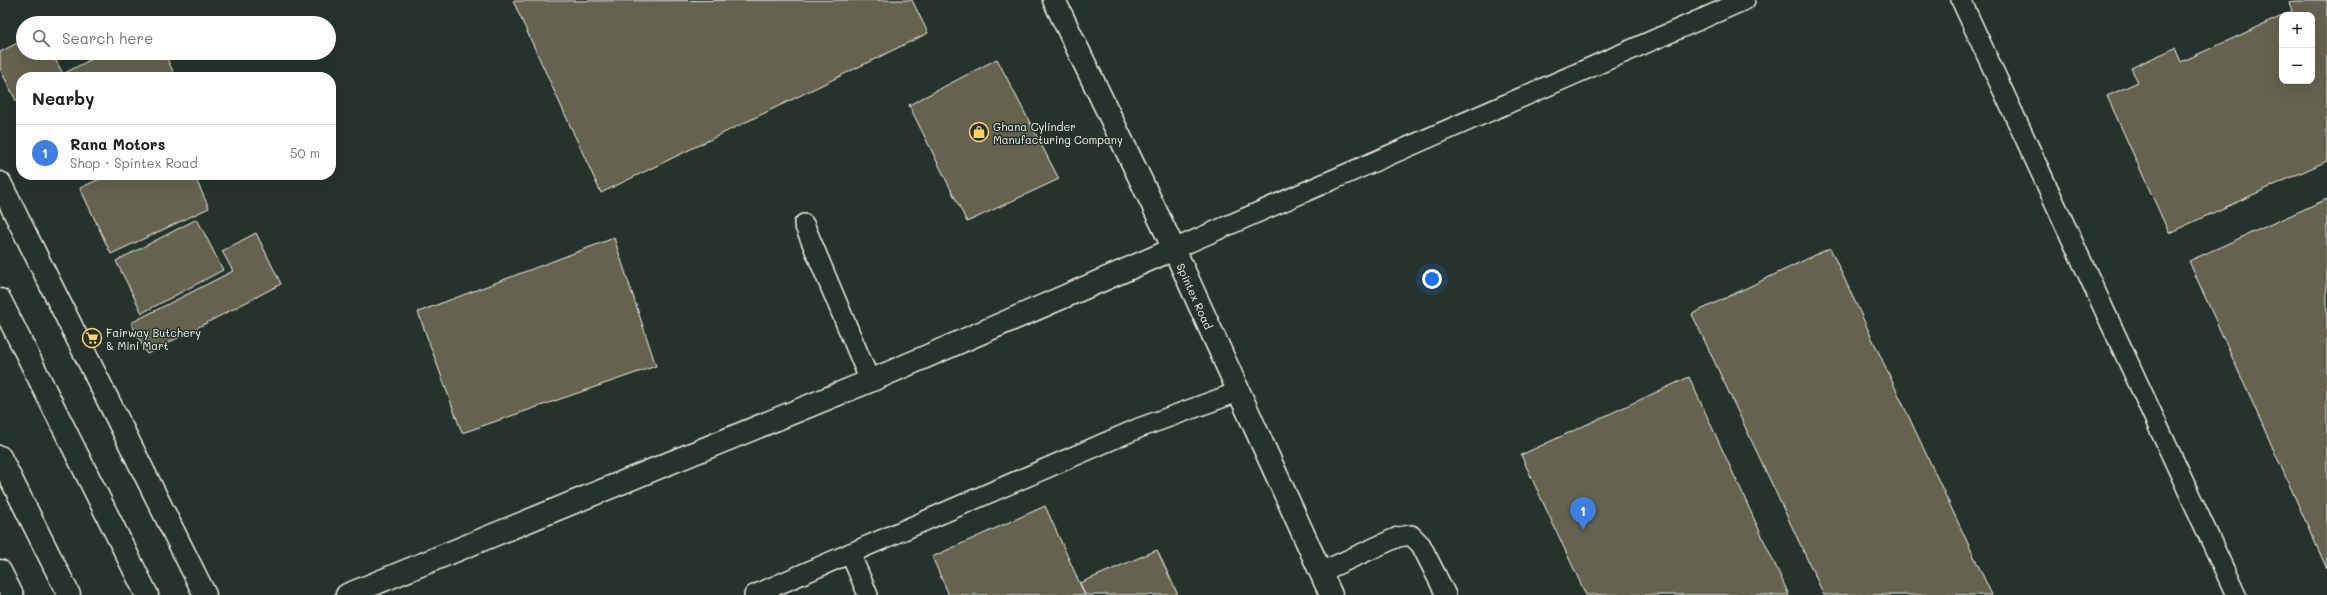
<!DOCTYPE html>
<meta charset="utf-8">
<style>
:root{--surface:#fff;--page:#f2f2f2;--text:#202124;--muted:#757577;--line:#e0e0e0;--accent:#847042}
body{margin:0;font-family:Mali,sans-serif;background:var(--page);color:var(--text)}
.controls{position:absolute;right:12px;top:12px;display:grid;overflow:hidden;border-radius:8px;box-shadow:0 4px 16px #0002}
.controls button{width:36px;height:36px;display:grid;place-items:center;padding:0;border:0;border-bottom:1px solid var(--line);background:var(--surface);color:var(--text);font:20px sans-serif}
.you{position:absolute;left:1432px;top:279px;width:14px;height:14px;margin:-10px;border:3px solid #fff;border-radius:50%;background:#1a73e8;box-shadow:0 0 0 6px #1a73e833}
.badge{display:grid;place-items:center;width:26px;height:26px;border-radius:50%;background:var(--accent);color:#fff;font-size:13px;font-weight:700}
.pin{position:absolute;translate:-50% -33px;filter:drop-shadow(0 1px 2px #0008)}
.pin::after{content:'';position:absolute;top:21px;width:14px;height:12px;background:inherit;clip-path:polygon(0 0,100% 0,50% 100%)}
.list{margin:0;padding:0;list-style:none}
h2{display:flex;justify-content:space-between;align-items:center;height:52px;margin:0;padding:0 16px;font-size:17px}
h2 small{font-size:13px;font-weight:400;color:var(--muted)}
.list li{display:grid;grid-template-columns:26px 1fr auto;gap:12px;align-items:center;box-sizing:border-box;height:56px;padding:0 16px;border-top:1px solid var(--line)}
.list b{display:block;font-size:15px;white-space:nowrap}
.list p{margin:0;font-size:13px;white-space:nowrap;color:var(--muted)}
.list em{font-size:13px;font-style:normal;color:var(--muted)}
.icon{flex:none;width:22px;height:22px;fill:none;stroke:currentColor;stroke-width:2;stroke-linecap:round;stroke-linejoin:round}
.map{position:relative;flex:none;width:2327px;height:595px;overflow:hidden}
.search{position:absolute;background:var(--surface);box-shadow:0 4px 16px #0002;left:16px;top:16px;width:320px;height:44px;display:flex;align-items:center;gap:10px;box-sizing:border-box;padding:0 14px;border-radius:22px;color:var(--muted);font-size:15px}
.panel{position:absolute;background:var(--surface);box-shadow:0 4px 16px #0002;left:16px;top:72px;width:320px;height:108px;border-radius:16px}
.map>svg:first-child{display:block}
.building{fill:#65644f;stroke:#f4f1e8}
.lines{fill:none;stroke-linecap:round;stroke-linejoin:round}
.lane-casing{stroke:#f4f1e8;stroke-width:22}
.street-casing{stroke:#f4f1e8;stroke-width:25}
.secondary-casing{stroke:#f4f1e8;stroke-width:25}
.lane{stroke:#26332d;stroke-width:19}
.street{stroke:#26332d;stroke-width:22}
.secondary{stroke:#26332d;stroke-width:22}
.labels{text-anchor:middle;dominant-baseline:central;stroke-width:3;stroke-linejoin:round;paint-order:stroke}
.poi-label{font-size:11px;fill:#f4f1e8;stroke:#26332d;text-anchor:start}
.street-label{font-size:11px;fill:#f4f1e8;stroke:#26332d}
</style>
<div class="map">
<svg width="2327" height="595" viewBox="0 0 2327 595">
<rect width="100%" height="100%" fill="#26332d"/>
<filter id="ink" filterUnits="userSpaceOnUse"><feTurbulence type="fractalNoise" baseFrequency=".025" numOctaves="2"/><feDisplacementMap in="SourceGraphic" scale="8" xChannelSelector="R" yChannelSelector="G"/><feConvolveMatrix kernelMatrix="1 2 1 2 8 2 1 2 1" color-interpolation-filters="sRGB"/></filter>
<g filter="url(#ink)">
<path class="building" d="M912 0 928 33 601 193 513 1Z
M2294 0H2327V161L2169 233 2107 96 2138 82 2131 68 2175 48 2181 62 2282 16V81H2312V15H2284L2292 11 2289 2Z
M23 40V53H52L63 74 103 53H164L176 77H21V110L0 69V52Z
M997 59 1059 179 967 222 909 105Z
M108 175H194L209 208 111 254 80 188Z
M2327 199V569L2189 261Z
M197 219 223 270 142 313 116 261Z
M256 233 281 284 147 354 131 323 233 271 222 251Z
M614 238 656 366 462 433 418 312Z
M1830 248 1992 595H1824L1692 314Z
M1689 377 1789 595H1586L1521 455Z
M1045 506 1085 595H949L932 557Z
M1157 550 1178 595H1085L1080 583Z"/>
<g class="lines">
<defs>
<path id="lane" d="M1961 0 2236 595
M804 224 870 381
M1174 249 1745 0
M850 553 868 595
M1321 572 1398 537 1411 535 1421 545 1446 595
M754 595 1139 428 1238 392"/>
<path id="street" d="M0 183 205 595
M0 300 147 595
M0 457 69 595
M0 571 12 595
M347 595 870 381 1174 249"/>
<g id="secondary">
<path id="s1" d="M1054 0 1174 249 1331 595"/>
</g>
</defs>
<use href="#lane" class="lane-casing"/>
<use href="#street" class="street-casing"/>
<use href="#secondary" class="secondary-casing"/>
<use href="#lane" class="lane"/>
<use href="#street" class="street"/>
<use href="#secondary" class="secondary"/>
</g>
</g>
<defs>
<symbol id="shop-ring" viewBox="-11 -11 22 22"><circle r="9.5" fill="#26332d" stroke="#ffd166" stroke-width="1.5"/><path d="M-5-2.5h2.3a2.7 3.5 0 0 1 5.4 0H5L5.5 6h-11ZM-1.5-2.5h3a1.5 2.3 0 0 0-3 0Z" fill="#ffd166"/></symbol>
<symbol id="supermarket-ring" viewBox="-11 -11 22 22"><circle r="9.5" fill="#26332d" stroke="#ffd166" stroke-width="1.5"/><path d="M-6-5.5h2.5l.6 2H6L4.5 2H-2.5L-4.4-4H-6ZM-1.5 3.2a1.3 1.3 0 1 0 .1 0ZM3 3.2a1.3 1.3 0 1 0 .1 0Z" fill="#ffd166"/></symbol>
</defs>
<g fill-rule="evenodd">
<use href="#shop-ring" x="968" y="121" width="22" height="22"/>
<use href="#supermarket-ring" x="81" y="327" width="22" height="22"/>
</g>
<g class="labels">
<g class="poi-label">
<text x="993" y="126">Ghana Cylinder<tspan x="993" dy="13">Manufacturing Company</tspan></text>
<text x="106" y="332">Fairway Butchery<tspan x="106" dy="13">&amp; Mini Mart</tspan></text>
</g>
<g class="street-label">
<text stroke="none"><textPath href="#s1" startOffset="328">Spintex Road</textPath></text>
</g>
</g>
</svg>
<div class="controls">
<button>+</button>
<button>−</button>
</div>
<div class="you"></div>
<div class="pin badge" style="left:1583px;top:530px;background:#3f7fe0">1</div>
<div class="search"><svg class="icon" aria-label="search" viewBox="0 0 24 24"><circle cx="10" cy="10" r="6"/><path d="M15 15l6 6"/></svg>Search here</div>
<section class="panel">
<h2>Nearby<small></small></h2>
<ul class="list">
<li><span class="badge" style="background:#3f7fe0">1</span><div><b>Rana Motors</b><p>Shop · Spintex Road</p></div><em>50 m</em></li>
</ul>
</section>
</div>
